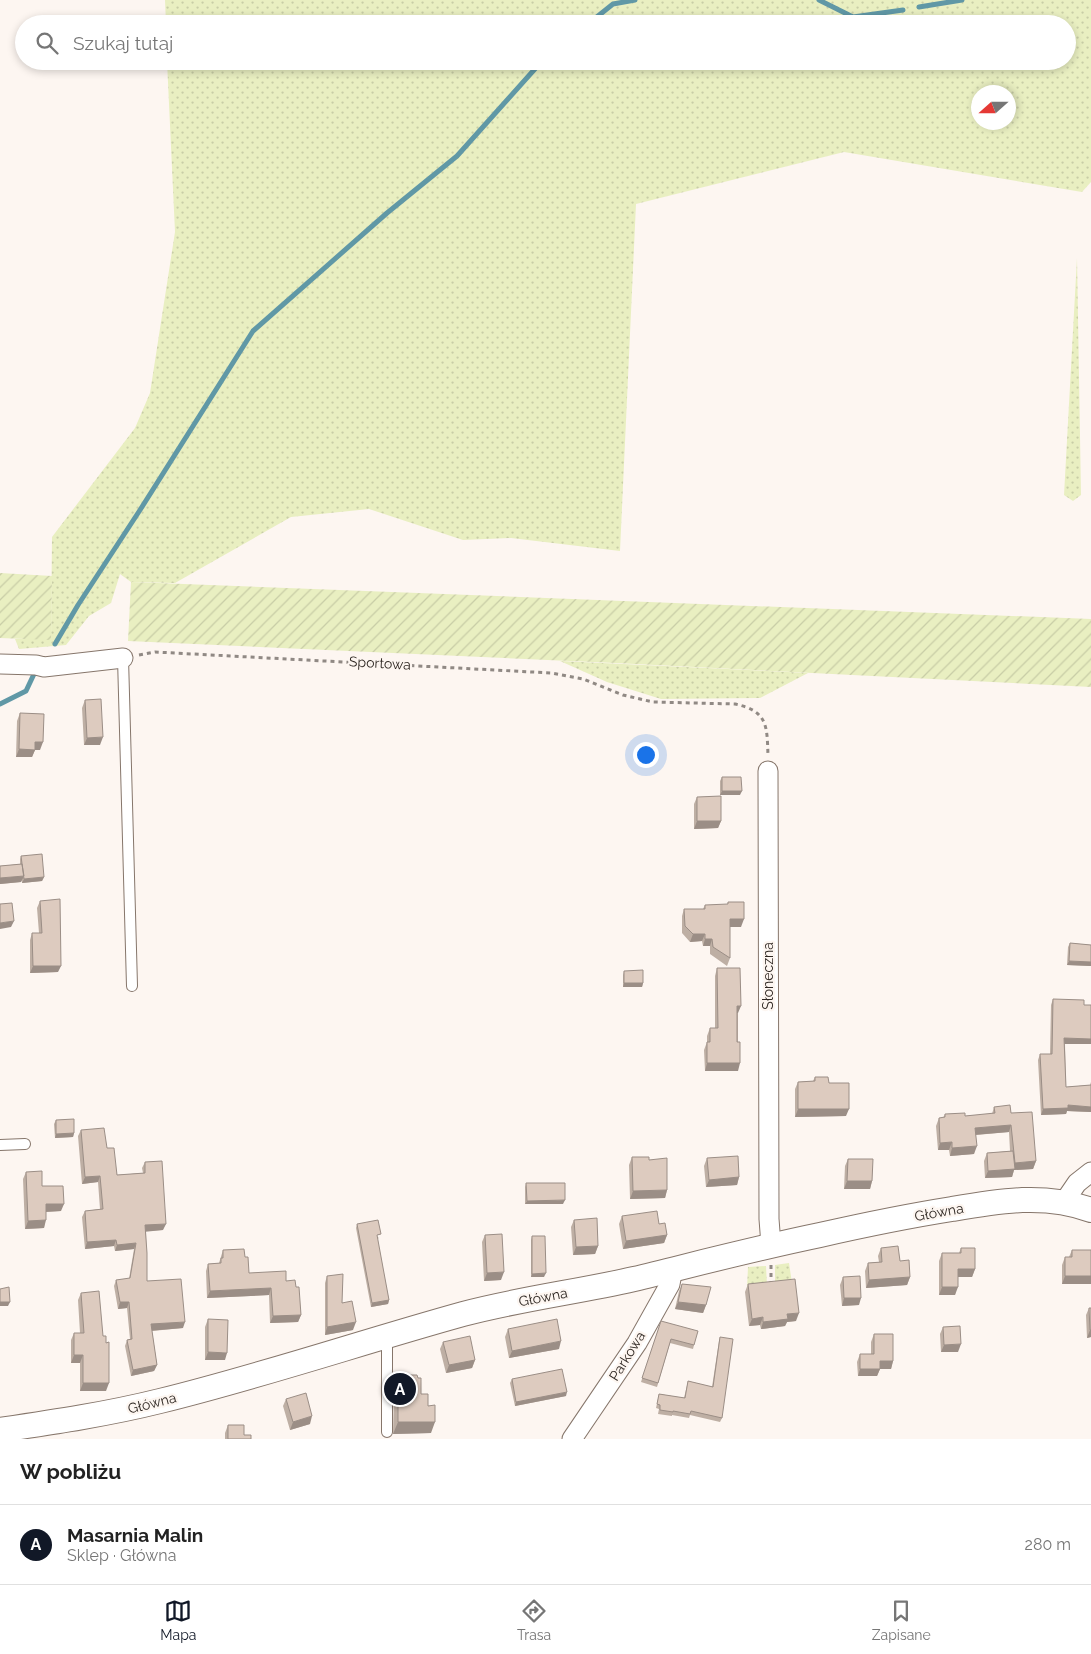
<!DOCTYPE html>
<html lang="pl">
<meta charset="utf-8">
<style>
:root{--surface:#fff;--page:#f2f2f2;--text:#222;--muted:#767676;--line:#e0e0e0;--accent:#111827}
body{margin:0;font-family:Raleway,sans-serif;background:var(--page);color:var(--text)}
.compass{position:absolute;left:971px;top:85px;width:45px;height:45px;border-radius:50%;background:var(--surface);box-shadow:0 2px 8px #0003;rotate:249deg}
.you{position:absolute;left:645px;top:754px;width:18px;height:18px;margin:-12px;border:4px solid #fff;border-radius:50%;background:#1a73e8;box-shadow:0 0 0 8px #1a73e833}
.badge{display:grid;place-items:center;width:32px;height:32px;border-radius:50%;background:var(--accent);color:#fff;font-size:16px;font-weight:700}
.pin{position:absolute;translate:-50% -50%;border:2px solid #fff;box-shadow:0 1px 5px #0006}
.list{margin:0;padding:0;list-style:none}
h2{display:flex;justify-content:space-between;align-items:center;height:65px;margin:0;padding:0 20px;font-size:21px}
h2 small{font-size:16px;font-weight:400;color:var(--muted)}
.list li{display:grid;grid-template-columns:32px 1fr auto;gap:15px;align-items:center;box-sizing:border-box;height:80px;padding:0 20px;border-top:1px solid var(--line)}
.list b{display:block;font-size:19px;white-space:nowrap}
.list p{margin:0;font-size:16px;white-space:nowrap;color:var(--muted)}
.list em{font-size:16px;font-style:normal;color:var(--muted)}
.icon{flex:none;width:28px;height:28px;fill:none;stroke:currentColor;stroke-width:2;stroke-linecap:round;stroke-linejoin:round}
.map{position:relative;flex:none;width:1091px;height:1439px;overflow:hidden}
.search{position:absolute;background:var(--surface);box-shadow:0 2px 8px #0003;left:15px;right:15px;top:15px;height:55px;display:flex;align-items:center;gap:12px;box-sizing:border-box;padding:0 18px;border-radius:28px;color:var(--muted);font-size:19px}
.sheet{height:145px;background:var(--surface)}
nav{display:flex;justify-content:space-around;align-items:center;box-sizing:border-box;height:70px;border-top:1px solid var(--line);background:var(--surface);font-size:14px;color:var(--muted)}
nav a{display:grid;justify-items:center;gap:2px}
nav .on{color:var(--accent)}
.map>svg:first-child{display:block}
.grass{fill:url(#grass-dots);fill-rule:evenodd}
.garden{fill:url(#garden-furrows)}
.lines{fill:none;stroke-linecap:round;stroke-linejoin:round}
.stream{stroke:#6098a6;stroke-width:5}
.service-casing{stroke:#86766b;stroke-width:12}
.minor-casing{stroke:#86766b;stroke-width:21}
.tertiary-casing{stroke:#86766b;stroke-width:26}
.path{stroke:#908984;stroke-width:3;stroke-dasharray:4 4;stroke-linecap:butt}
.service{stroke:#fff;stroke-width:10}
.minor{stroke:#fff;stroke-width:19}
.tertiary{stroke:#fff;stroke-width:24}
.wall{fill:#beafa4}
.shaded-wall{fill:#9b8e86}
.building{fill:#ddcbbf;stroke:#9b8e86}
.labels{text-anchor:middle;dominant-baseline:central;stroke-width:4.5;stroke-linejoin:round;paint-order:stroke}
.street-label{font-size:14px;fill:#2e2722;stroke:#fdf6f1}
</style>
<div class="map">
<svg width="1091" height="1439" viewBox="0 0 1091 1439">
<defs>
<pattern id="grass-dots" width="8" height="8" patternUnits="userSpaceOnUse" patternTransform="scale(1.25)"><rect width="8" height="8" fill="#e9efc1"/><path d="M2 2h.1M6 6h.1" fill="none" stroke="#c8cda6" stroke-width="1.8" stroke-linecap="round"/></pattern>
<pattern id="garden-furrows" width="10" height="10" patternUnits="userSpaceOnUse" patternTransform="scale(1.25)"><rect width="10" height="10" fill="#e9efc1"/><path d="M-1 1l2-2M0 10L10 0M9 11l2-2" fill="none" stroke="#c8cda6"/></pattern>
</defs>
<rect width="100%" height="100%" fill="#fdf6f1"/>
<path class="grass" d="M165 0H1091V182L1082 192 844 152 636 204 620 551 511 538 463 540 369 509 291 517 175 583 131 582 120 574 111 603 89 616 66 645 19 649 15 639H51L52 537 135 428 150 393 175 232 167 61H1067V24H166ZM978 92H1008V122H978Z
M1077 258 1081 495 1073 501 1064 495Z
M560 661 808 673 760 698 661 699 607 682Z
M789 1263 792 1283 775 1285V1265Z
M766 1266 767 1286 747 1289 748 1267Z"/>
<path class="garden" d="M0 573 52 576 51 640 0 638Z
M131 582 1091 619V687L615 663 128 641Z"/>
<g class="lines">
<path class="stream" d="M819 0 853 17 903 10
M919 7 962 0
M588 24 613 4 635 0
M55 644 78 605 140 510 253 331 387 213 457 156 542 61
M0 704 26 691 34 674"/>
<defs>
<path id="service" d="M123 658 132 986
M0 1145 25 1144
M387 1337V1432"/>
<path id="minor" d="M0 664 36 665 44 667 123 658
M768 771 769 1219 771 1245
M1064 1202 1077 1183 1091 1172
M572 1439 637 1343 670 1284 673 1268"/>
<path id="tertiary" d="M0 1430C54 1422 108 1414 160 1401 262 1376 362 1342 463 1314 519 1299 577 1292 634 1279 696 1264 757 1248 820 1235 864 1225 908 1216 952 1209 999 1201 1045 1193 1091 1210"/>
</defs>
<use href="#service" class="service-casing"/>
<use href="#minor" class="minor-casing"/>
<use href="#tertiary" class="tertiary-casing"/>
<path class="path" d="M139 655 155 652 551 673 583 679 623 695 653 702 735 704C768 711 767 726 768 756
M771 1265V1284"/>
<use href="#service" class="service"/>
<use href="#minor" class="minor"/>
<use href="#tertiary" class="tertiary"/>
</g>
<path class="wall" d="M85 700 100 745H84L82 708Z
M20 713 40 750H35L32 757H16L17 721Z
M722 777 740 795H720V781Z
M697 797 721 821 718 828 694 829V804Z
M21 856 44 877 42 881 22 883V880L21 882 0 884V866L20 864V859Z
M40 901 58 972 30 973V940L32 933H39L37 908Z
M728 902 741 927H730V958L727 966 710 954V946H703L702 941 690 942 682 933V916L684 909H703L705 905H727Z
M1070 943 1091 945V966L1067 965 1068 947Z
M717 968 738 1013V1071H705L704 1050 707 1042V1036L710 1028H715V976Z
M624 971 643 983 642 987H623V975Z
M1053 999 1084 1005 1091 1044H1065L1066 1087 1090 1085 1091 1082V1112L1067 1111 1066 1114 1041 1115 1038 1060 1040 1054H1050L1051 1005Z
M815 1077 829 1083 846 1116 795 1117V1089L798 1082 813 1081Z
M994 1107 1011 1113 1036 1161 1033 1169 1014 1170 1012 1177 985 1178 984 1161 987 1153 1010 1151 1009 1132 976 1135 974 1154 950 1156 949 1150H938L936 1126 939 1118H943L945 1114 965 1116 992 1114Z
M56 1120 74 1133 73 1137 55 1138 54 1124Z
M81 1130 107 1148 117 1175 143 1173 142 1168 145 1162 163 1230 146 1231 147 1281 183 1328 152 1331 157 1365 154 1371 131 1376 125 1346 127 1340 130 1339 127 1308 118 1309 114 1286 116 1280 129 1279 134 1249 115 1251 114 1246 85 1249 82 1217 85 1211 100 1209 98 1182 82 1184 78 1136Z
M632 1157 649 1160 667 1190 665 1198 630 1199 629 1165Z
M707 1158 739 1177 737 1185 706 1187 704 1166Z
M848 1159 872 1181 870 1189H844L845 1166Z
M26 1172 61 1211 46 1212 44 1228 25 1229 23 1179Z
M526 1183 563 1204H525V1187Z
M622 1216 659 1224 667 1235 664 1243 623 1249 619 1224Z
M574 1220 598 1246 595 1254 573 1255 571 1227Z
M357 1224 379 1238 377 1239 389 1300 388 1304 371 1307 356 1228Z
M485 1235 501 1280 484 1281 482 1242Z
M532 1236 544 1277H531V1240Z
M881 1248 900 1261 910 1277 907 1285 866 1288 865 1271 868 1263 879 1262 878 1256Z
M961 1248 975 1269 972 1277H958L955 1295H939V1261L942 1253H959Z
M223 1250 245 1257 249 1273 286 1281 296 1287 301 1315 298 1322 270 1323 269 1295 207 1298 206 1271 208 1264 219 1263Z
M1072 1250H1091V1284H1062V1265L1065 1257H1069Z
M327 1276 342 1303 353 1330 325 1335V1283Z
M843 1277 859 1305 842 1306 840 1285Z
M682 1284 706 1305 703 1313 675 1309 679 1291Z
M748 1284 796 1321 787 1322 785 1326 761 1329 760 1325 749 1326 745 1292Z
M81 1293 106 1391H80V1363H71V1340L74 1333H80L78 1300Z
M1089 1308 1091 1337 1087 1338 1086 1315Z
M208 1319 225 1360H205V1327Z
M661 1321 694 1345 693 1349 670 1343 657 1387 641 1382Z
M943 1327 958 1352H941L940 1334Z
M508 1329 559 1349 509 1358 505 1337Z
M874 1334 893 1361 891 1369H880L877 1376H858L857 1362 860 1354H871V1342Z
M720 1337 722 1418 720 1422 690 1415 689 1418 672 1415V1416L658 1414 659 1409 656 1408 659 1394 684 1398 688 1381 712 1387 719 1341Z
M443 1342 475 1360 472 1368 446 1373 440 1349Z
M403 1375 418 1378 421 1394 428 1406 431 1433 393 1434 394 1390 398 1379 402 1378Z
M512 1379 566 1396 515 1406 510 1383Z
M286 1399 310 1424 290 1430 283 1406Z
M228 1425 244 1435 251 1439H225V1433Z"/>
<path class="shaded-wall" d="M103 737 100 745H84L87 738Z
M35 742H43L40 750H35L32 757H16L19 749Z
M722 791H742L740 795H720Z
M697 821H721L718 828 694 829Z
M24 876 21 882 0 884V878Z
M44 877 42 881 22 883 24 879Z
M730 919H744L741 927H727Z
M14 921 11 927 0 929V923Z
M693 934H705L702 941 690 942Z
M705 939H712L710 946H703Z
M1069 961 1091 962V966L1067 965Z
M33 966H61L58 972 30 973Z
M624 983H643L642 987H623Z
M737 1006H741L738 1013H734Z
M1064 1038 1091 1039V1044H1062Z
M707 1063H740L738 1071H705Z
M1068 1105 1091 1107V1112L1067 1111 1066 1114 1041 1115 1043 1109Z
M798 1109H849L846 1116 795 1117Z
M1011 1125 1009 1132 973 1135 975 1128Z
M74 1133 73 1137 55 1138 56 1134Z
M952 1142 949 1150H938L940 1143Z
M977 1146 974 1154 950 1156 952 1148Z
M1036 1161 1033 1169 1014 1170 1012 1177 985 1178 988 1171 1015 1163Z
M100 1176 98 1182 82 1184 85 1177Z
M739 1177 737 1185 706 1187 709 1180Z
M847 1181H872L870 1189H844Z
M667 1190 665 1198 630 1199 633 1191Z
M565 1200 563 1204H525L527 1201Z
M46 1204H64L61 1211 43 1212Z
M46 1220 44 1228 25 1229 28 1221Z
M166 1224 163 1230 143 1232 145 1225Z
M667 1235 664 1243 623 1249 626 1241Z
M116 1240 114 1246 85 1249 87 1242Z
M136 1243 134 1249 115 1251 117 1245Z
M598 1246 595 1254 573 1255 576 1247Z
M958 1269H975L972 1277H955Z
M504 1272 501 1280 484 1281 487 1273Z
M546 1273 544 1277H531L532 1274Z
M1065 1276H1091V1284H1062Z
M910 1277 907 1285 866 1288 869 1280Z
M942 1287H958L955 1295H939Z
M271 1288 269 1295 207 1298 210 1291Z
M844 1298H861L859 1305 842 1306Z
M389 1300 388 1304 371 1307 372 1303Z
M0 1302H10L8 1306H0Z
M120 1302H129L127 1308 118 1309Z
M678 1302 706 1305 703 1313 675 1309Z
M799 1313 796 1321 787 1322 785 1326 761 1329 763 1322 787 1314Z
M301 1315 298 1322 270 1323 273 1316Z
M763 1317 760 1325 749 1326 752 1319Z
M185 1322 183 1328 148 1331 151 1324Z
M356 1322 353 1330 325 1335 327 1327Z
M1090 1330H1091V1337L1087 1338Z
M561 1341 559 1349 509 1358 512 1351Z
M961 1344 958 1352H941L944 1345Z
M208 1352 227 1353 225 1360H205Z
M74 1355H83L80 1363H71Z
M475 1360 472 1368 446 1373 449 1365Z
M880 1361H893L891 1369H880L877 1376H858L860 1369Z
M157 1365 154 1371 131 1376 133 1370Z
M83 1383H109L106 1391H80Z
M567 1392 566 1396 515 1406 516 1402Z
M312 1416 310 1424 290 1430 293 1422Z
M398 1422H435L431 1433 393 1434Z"/>
<path class="building" d="M101 699 103 737 87 738 85 700Z
M20 713 44 714 43 742H35V750L19 749Z
M722 777H741L742 791H722Z
M721 796V821H697V797Z
M42 854 44 877 24 879 21 856Z
M22 864 24 876 0 878V866Z
M60 899 61 966H33L32 933H42L40 901Z
M728 902H744V919H730V958L713 947 712 939H705V934H693L685 926 684 909H705V905L728 904Z
M12 903 14 921 0 923V904Z
M1070 943 1091 945V962L1069 961Z
M717 968H740L741 1006H737V1042H740V1063H707V1042H710V1028H718Z
M643 970V983H624V971Z
M1053 999 1084 1000V1005H1091V1039L1064 1038 1066 1087 1091 1085V1107L1068 1105V1108L1043 1109 1040 1054H1052Z
M815 1077H828L829 1083H849V1109H798V1082L815 1081Z
M1010 1105 1011 1113 1032 1112 1036 1161 1015 1163 1011 1125 975 1128 977 1146 952 1148V1142L940 1143 939 1118 945 1117V1114L965 1113V1116L995 1113 994 1107Z
M74 1119V1133L56 1134V1120Z
M104 1128 107 1148H114L117 1175 145 1173V1162L162 1161 166 1224 145 1225 147 1253V1281L181 1279 185 1322 151 1324 157 1365 133 1370 127 1340 132 1339 129 1302H120L116 1280 130 1278 136 1243 117 1245 116 1240 87 1242 85 1211 103 1209 100 1176 85 1177 81 1130Z
M1013 1151 1015 1169 988 1171 987 1153Z
M738 1156 739 1177 709 1180 707 1158Z
M632 1157H649V1160L667 1158V1190L633 1191Z
M848 1159H873L872 1181H847Z
M42 1171V1186H63L64 1204H46V1220L28 1221 26 1172Z
M526 1183H565V1200L527 1201Z
M657 1211 659 1224 665 1223 667 1235 626 1241 622 1216Z
M597 1218 598 1246 576 1247 574 1220Z
M378 1220 381 1234 377 1235 389 1300 372 1303 357 1224Z
M502 1234 504 1272 487 1273 485 1235Z
M532 1236H545L546 1273 532 1274Z
M898 1246 900 1261 909 1260 910 1277 869 1280 868 1263 882 1262 881 1248Z
M961 1248H975V1269H958V1287H942V1253H961Z
M244 1249 245 1257H248L249 1273 286 1271V1281L295 1280 296 1287H299L301 1315 273 1316 271 1288 210 1291 208 1264 221 1263V1258H223V1250Z
M1072 1250H1091V1276H1065V1257H1072Z
M343 1274 342 1303 352 1301 356 1322 327 1327V1276Z
M860 1276 861 1298H844L843 1277Z
M795 1279 799 1313 787 1314 788 1319 763 1322V1317L752 1319 748 1284Z
M682 1284 711 1287 706 1305 678 1302Z
M9 1287 10 1302H0V1289Z
M99 1291 103 1336H106V1343L109 1342V1383H83V1355H74V1333H84L81 1293Z
M1089 1308H1091V1330H1090Z
M208 1319 228 1320 227 1353 208 1352Z
M557 1319 561 1341 512 1351 508 1329Z
M661 1321 698 1331 694 1345 671 1339 658 1383 642 1378Z
M960 1326 961 1344 944 1345 943 1327Z
M874 1334H893V1361H880V1369H860V1354H874Z
M470 1336 475 1360 449 1365 443 1342Z
M720 1337 733 1339 722 1418 691 1411 690 1414 673 1411V1412L660 1410V1405L657 1404 659 1394 685 1398 688 1381 713 1387Z
M562 1369 567 1392 516 1402 512 1379Z
M403 1375H417L418 1378H421V1394H428V1406L435 1405V1422H398V1379L403 1378Z
M306 1393 312 1416 293 1422 286 1399Z
M228 1425H244V1435H251V1439H228Z"/>
<g class="labels">
<g class="street-label">
<text transform="translate(380 663) rotate(3)">Sportowa</text>
<text transform="translate(768 976) rotate(-90)">Słoneczna</text>
<text transform="translate(939 1212) rotate(-10)">Główna</text>
<text transform="translate(543 1297) rotate(-11)">Główna</text>
<text transform="translate(627 1356) rotate(-58)">Parkowa</text>
<text transform="translate(152 1403) rotate(-14)">Główna</text>
</g>
</g>
</svg>
<svg class="compass" viewBox="-18 -18 36 36"><path d="M0-13l5 13h-10z" fill="#e53935"/><path d="M0 13l5-13h-10z" fill="#767676"/></svg>
<div class="you"></div>
<div class="pin badge" style="left:400px;top:1389px">A</div>
<div class="search"><svg class="icon" aria-label="search" viewBox="0 0 24 24"><circle cx="10" cy="10" r="6"/><path d="M15 15l6 6"/></svg>Szukaj tutaj</div>
</div>
<section class="sheet">
<h2>W pobliżu<small></small></h2>
<ul class="list">
<li><span class="badge">A</span><div><b>Masarnia Malin</b><p>Sklep · Główna</p></div><em>280 m</em></li>
</ul>
</section>
<nav>
<a class="on"><svg class="icon" aria-label="map" viewBox="0 0 24 24"><path d="M3 6l6-2 6 2 6-2v14l-6 2-6-2-6 2zM9 4v14M15 6v14"/></svg>Mapa</a>
<a><svg class="icon" aria-label="directions" viewBox="0 0 24 24"><path d="M12 3l9 9-9 9-9-9zM9 14v-3h6M13 9l2 2-2 2"/></svg>Trasa</a>
<a><svg class="icon" aria-label="saved" viewBox="0 0 24 24"><path d="M7 4h10v16l-5-4-5 4z"/></svg>Zapisane</a>
</nav>
